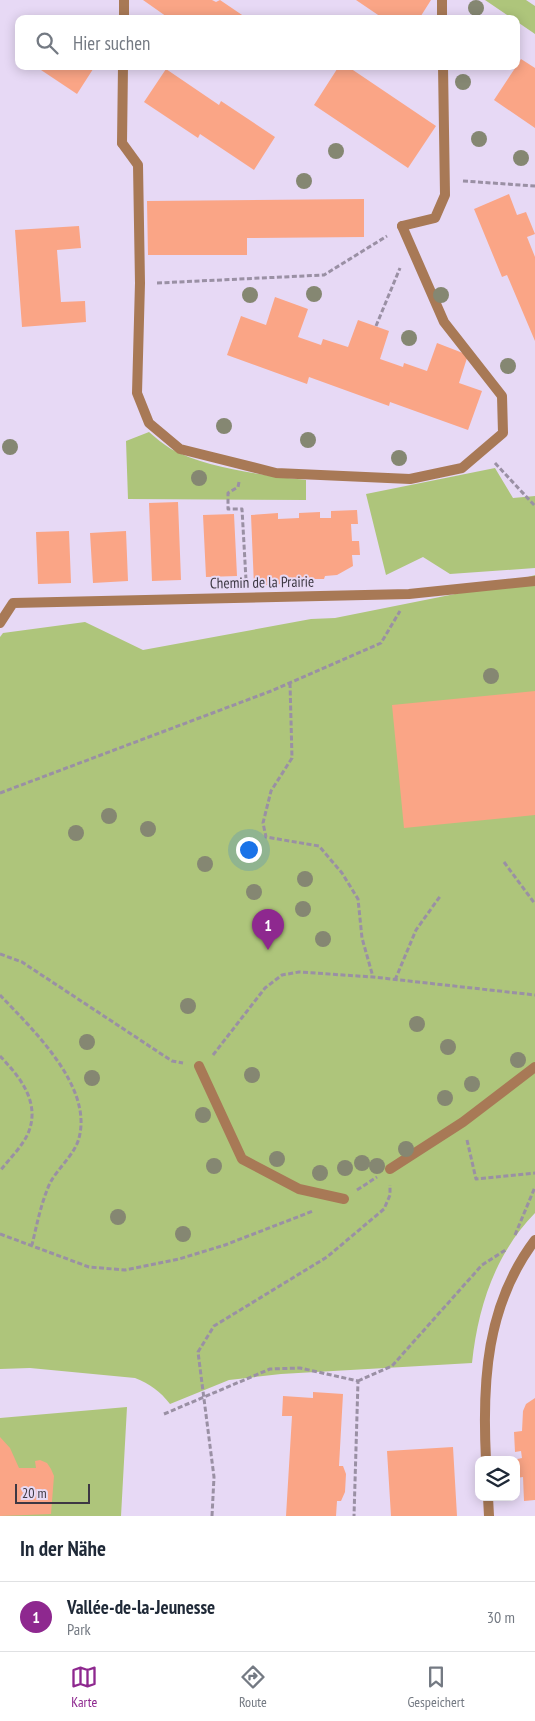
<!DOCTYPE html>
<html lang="de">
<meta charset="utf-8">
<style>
:root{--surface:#fff;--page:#f6f6f7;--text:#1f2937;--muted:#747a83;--line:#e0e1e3;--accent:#8e288f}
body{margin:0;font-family:"PT Sans Narrow",sans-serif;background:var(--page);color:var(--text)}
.controls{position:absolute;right:15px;bottom:15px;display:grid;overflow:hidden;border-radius:10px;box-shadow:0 2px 12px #0003}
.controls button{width:45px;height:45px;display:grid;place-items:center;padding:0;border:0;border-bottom:1px solid var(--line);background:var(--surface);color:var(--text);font:25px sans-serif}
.scale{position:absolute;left:15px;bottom:12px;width:75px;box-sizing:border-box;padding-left:5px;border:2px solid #3d3843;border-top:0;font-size:14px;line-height:18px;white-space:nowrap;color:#3d3843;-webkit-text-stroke:4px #e7d9f5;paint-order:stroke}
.you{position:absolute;left:248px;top:849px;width:18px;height:18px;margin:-12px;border:4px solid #fff;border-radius:50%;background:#1a73e8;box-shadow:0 0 0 8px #1a73e833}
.badge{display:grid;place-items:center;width:32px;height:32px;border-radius:50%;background:var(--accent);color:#fff;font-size:16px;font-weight:700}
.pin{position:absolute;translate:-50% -41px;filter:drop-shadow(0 1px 2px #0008)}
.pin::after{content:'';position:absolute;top:26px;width:18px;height:15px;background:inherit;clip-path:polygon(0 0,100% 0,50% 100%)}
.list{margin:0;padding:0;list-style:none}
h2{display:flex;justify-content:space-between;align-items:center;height:65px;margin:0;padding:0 20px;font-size:21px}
h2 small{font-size:16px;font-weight:400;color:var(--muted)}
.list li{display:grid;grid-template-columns:32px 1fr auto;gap:15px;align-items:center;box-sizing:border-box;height:70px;padding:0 20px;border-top:1px solid var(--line)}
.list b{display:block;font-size:19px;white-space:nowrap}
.list p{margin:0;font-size:16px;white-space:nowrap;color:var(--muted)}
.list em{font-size:16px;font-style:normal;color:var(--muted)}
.icon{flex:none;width:28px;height:28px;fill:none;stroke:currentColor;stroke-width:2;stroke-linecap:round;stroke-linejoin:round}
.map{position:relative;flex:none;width:535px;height:1516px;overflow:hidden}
.search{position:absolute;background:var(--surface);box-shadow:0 2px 12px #0003;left:15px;right:15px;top:15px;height:55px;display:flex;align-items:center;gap:12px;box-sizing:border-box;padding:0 18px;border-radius:10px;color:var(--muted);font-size:19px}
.sheet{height:135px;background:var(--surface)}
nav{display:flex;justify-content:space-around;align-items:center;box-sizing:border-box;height:70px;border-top:1px solid var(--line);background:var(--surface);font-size:14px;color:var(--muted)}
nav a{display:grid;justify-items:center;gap:2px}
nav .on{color:var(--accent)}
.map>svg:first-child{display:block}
.green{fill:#aec57b}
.building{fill:#faa586}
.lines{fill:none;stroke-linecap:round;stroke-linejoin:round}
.path{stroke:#9a90a4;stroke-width:3;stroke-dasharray:5 2.5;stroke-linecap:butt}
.pedestrian{stroke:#a87956;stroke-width:10}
.minor{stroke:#a87956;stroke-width:10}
.tree{fill:#858772}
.labels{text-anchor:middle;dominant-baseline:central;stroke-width:4;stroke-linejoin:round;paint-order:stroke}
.street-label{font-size:15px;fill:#3d3843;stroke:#e7d9f5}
</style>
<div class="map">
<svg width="535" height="1516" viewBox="0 0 535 1516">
<rect width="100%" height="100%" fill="#e7d9f5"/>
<path class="green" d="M485 0H526L535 6V34L516 21V19H513Z
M149 432C156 438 163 444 171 449 206 468 266 476 306 480V500L128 499 126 441Z
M495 468 513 498 535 496V568L450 574 423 557 386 575 366 494Z
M535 575V1213C495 1254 478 1307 472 1363L281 1374 229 1380 170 1404C160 1391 150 1384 135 1378L30 1368 0 1369V637L3 633 85 622 143 650 311 619 335 618 500 585Z
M127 1407 121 1516H0V1418Z"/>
<path class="building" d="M143 0H212L216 2 220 0 248 19H170Z
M356 0H431L419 19H384Z
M521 59 535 68V128L494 100Z
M35 66H95L77 94Z
M339 66H347L436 126 408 168 314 105Z
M166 69 219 105 221 101 275 137 254 170 200 134 198 138 144 102Z
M509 194 517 215 526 212 535 234 527 237 535 257V341L507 275 502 277 474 209Z
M364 199V237L247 238V255H148L147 201Z
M79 226 81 248 57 250 61 302 85 301 86 322 22 327 15 230Z
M275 297 308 309 298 337 321 345 323 339 348 347 358 320 389 331 380 359 403 367 404 363 427 371 437 343 468 355 459 383 482 391 468 430 390 402 389 406 309 377 307 384 227 355 241 316 266 325Z
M178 502 181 580 152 581 149 503Z
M357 510 358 524H351L352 541H359L360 555H352L353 566 337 575 325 576 324 579H281V584L254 586 251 515 278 513V519L299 518V513L320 512V518H331V511Z
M234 514 237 576 206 577 203 515Z
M69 531 71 583 38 584 36 532Z
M126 531 128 581 93 583 90 533Z
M535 691V815L404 828 392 705Z
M313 1392 343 1394 339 1466H343L346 1474 345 1492 341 1501H337L336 1516H286L292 1416H282L283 1396 313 1398Z
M535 1398V1500L524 1501 523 1477 516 1478V1460H513L522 1458 521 1451 515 1452 514 1432 522 1431 523 1411 526 1404Z
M0 1437 10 1448 19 1468H36L35 1461 40 1460 47 1463 51 1469 54 1476 51 1514 0 1516Z
M453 1447 457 1516H391L387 1451Z"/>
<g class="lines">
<path class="path" d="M463 181 535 186
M157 283 324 275 387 236
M376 326 400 268
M495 463 535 506
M239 482 238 487 228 493V509H242L246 580
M290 683 292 758 271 791 263 823 266 837 319 846 342 873 358 899 362 938 373 977
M0 793 271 691 381 643 400 611
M504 862 535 904
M0 954 22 962 172 1061 183 1063
M395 980 416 930 441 895
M0 995C32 1029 93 1086 79 1138 75 1154 58 1168 50 1183 41 1203 37 1224 32 1245
M213 1055 265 988 282 975 299 972 373 977 535 995
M0 1056C19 1076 40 1101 29 1131 24 1145 9 1159 0 1171
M467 1140 476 1179 535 1173
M357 1190 377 1177
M0 1234 89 1267 125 1270 179 1259 225 1245 313 1211
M515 1235 535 1187
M358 1381 392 1366 482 1265 507 1249
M164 1414 270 1369 300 1368 358 1381 354 1516
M212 1516 214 1477 198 1352 214 1326 327 1257 384 1209 390 1195V1185"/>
<path class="pedestrian" d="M122 143 138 165 140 283 137 393 149 423 180 449 276 473 410 479 462 468 503 433 502 396 444 322 402 226
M199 1066 242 1159 299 1189 344 1199
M390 1169 463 1122 535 1067"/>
<path class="minor" d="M442 0V19
M124 19V0
M122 143 123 66
M402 226 435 218 445 195 443 66
M0 623 13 603 409 594 535 581
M486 1460C482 1382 486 1305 535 1240
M488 1497 489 1516"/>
</g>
<g class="tree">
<circle cx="476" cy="8" r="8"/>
<circle cx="463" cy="82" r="8"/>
<circle cx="479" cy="139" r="8"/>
<circle cx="336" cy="151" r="8"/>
<circle cx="521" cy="158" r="8"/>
<circle cx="304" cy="181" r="8"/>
<circle cx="314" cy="294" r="8"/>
<circle cx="250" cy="295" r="8"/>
<circle cx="441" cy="295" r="8"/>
<circle cx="409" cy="338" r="8"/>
<circle cx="508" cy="366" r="8"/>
<circle cx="224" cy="426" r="8"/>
<circle cx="308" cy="440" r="8"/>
<circle cx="10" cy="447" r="8"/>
<circle cx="399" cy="458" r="8"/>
<circle cx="199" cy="478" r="8"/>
<circle cx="491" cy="676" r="8"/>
<circle cx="109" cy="816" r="8"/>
<circle cx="148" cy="829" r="8"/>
<circle cx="76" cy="833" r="8"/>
<circle cx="205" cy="864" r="8"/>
<circle cx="305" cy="879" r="8"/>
<circle cx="254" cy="892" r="8"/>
<circle cx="303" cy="909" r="8"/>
<circle cx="323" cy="939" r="8"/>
<circle cx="188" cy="1006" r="8"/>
<circle cx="417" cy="1024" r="8"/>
<circle cx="87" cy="1042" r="8"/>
<circle cx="448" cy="1047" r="8"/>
<circle cx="518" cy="1060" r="8"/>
<circle cx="252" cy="1075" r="8"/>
<circle cx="92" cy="1078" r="8"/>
<circle cx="472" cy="1084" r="8"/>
<circle cx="445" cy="1098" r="8"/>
<circle cx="203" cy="1115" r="8"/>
<circle cx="406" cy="1149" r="8"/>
<circle cx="277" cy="1159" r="8"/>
<circle cx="362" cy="1163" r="8"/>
<circle cx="214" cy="1166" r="8"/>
<circle cx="377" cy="1166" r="8"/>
<circle cx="345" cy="1168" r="8"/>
<circle cx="320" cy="1173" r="8"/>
<circle cx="118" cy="1217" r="8"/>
<circle cx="183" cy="1234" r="8"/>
</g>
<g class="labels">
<g class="street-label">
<text transform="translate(262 582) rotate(-1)">Chemin de la Prairie</text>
</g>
</g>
</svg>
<div class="controls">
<button><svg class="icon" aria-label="layers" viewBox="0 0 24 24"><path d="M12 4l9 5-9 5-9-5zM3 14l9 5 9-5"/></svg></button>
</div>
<div class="scale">20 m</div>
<div class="you"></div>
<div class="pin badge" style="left:268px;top:950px">1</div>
<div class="search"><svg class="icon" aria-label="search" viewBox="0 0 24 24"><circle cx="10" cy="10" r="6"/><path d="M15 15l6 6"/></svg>Hier suchen</div>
</div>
<section class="sheet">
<h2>In der Nähe<small></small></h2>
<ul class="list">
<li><span class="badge">1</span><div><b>Vallée-de-la-Jeunesse</b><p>Park</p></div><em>30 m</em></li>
</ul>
</section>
<nav>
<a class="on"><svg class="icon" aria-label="map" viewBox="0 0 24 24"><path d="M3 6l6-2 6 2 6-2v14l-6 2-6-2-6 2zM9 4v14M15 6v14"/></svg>Karte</a>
<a><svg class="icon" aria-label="directions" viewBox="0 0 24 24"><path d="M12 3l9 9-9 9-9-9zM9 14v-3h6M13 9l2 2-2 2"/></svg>Route</a>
<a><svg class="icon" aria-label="saved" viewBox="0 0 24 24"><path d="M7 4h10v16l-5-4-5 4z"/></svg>Gespeichert</a>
</nav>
